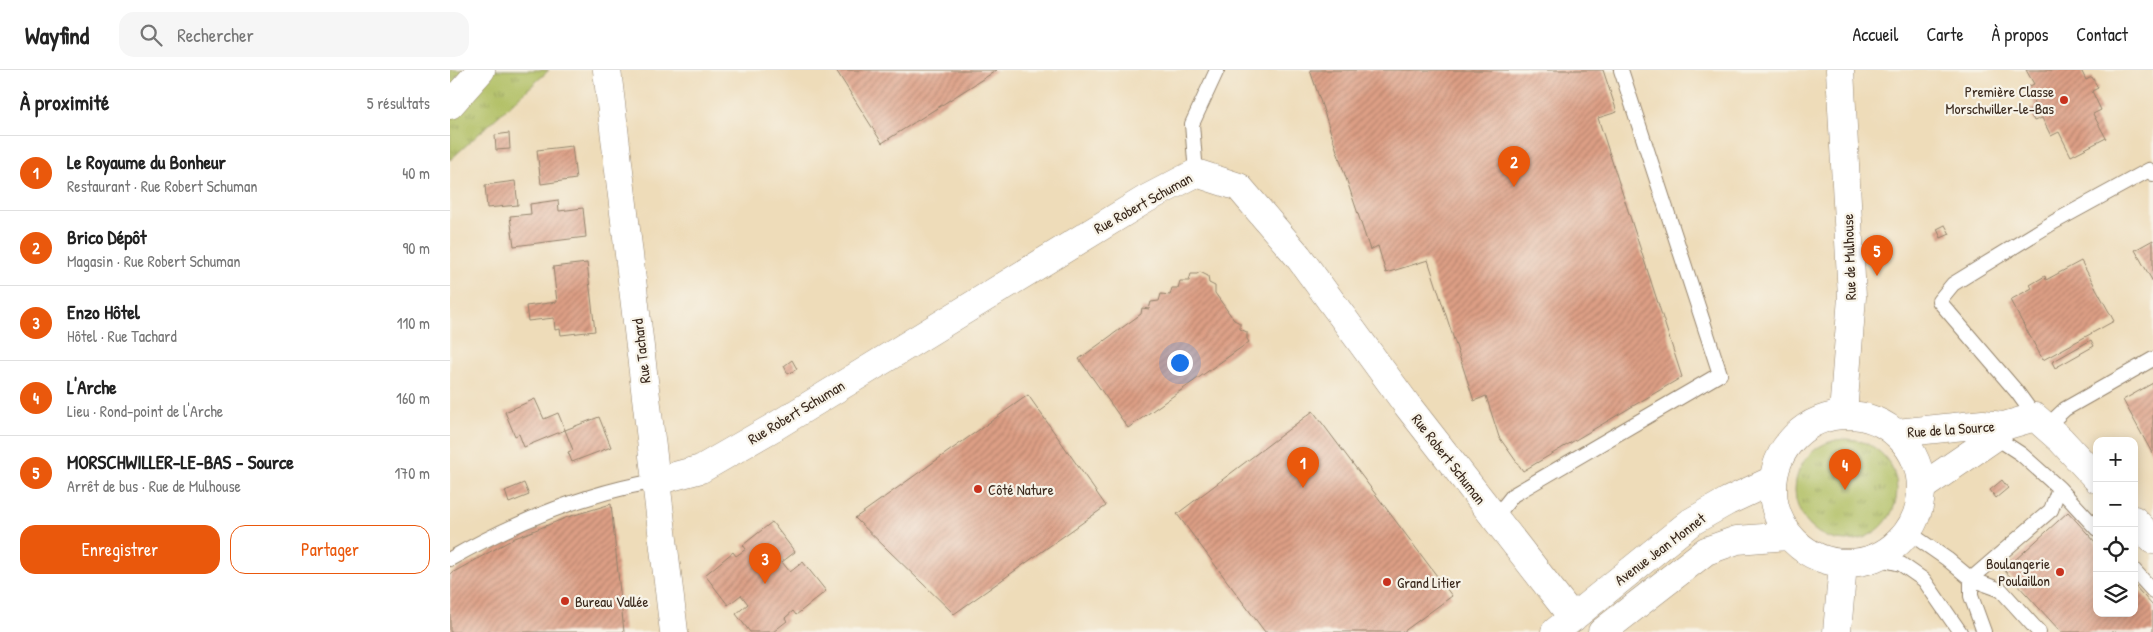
<!DOCTYPE html>
<html lang="fr">
<meta charset="utf-8">
<style>
:root{--surface:#fff;--page:#f6f6f6;--text:#222;--muted:#767676;--line:#e0e0e0;--accent:#ea580c}
body{margin:0;font-family:"Patrick Hand",sans-serif;background:var(--page);color:var(--text)}
.controls{position:absolute;right:15px;bottom:15px;display:grid;overflow:hidden;border-radius:10px;box-shadow:0 2px 12px #0003}
.controls button{width:45px;height:45px;display:grid;place-items:center;padding:0;border:0;border-bottom:1px solid var(--line);background:var(--surface);color:var(--text);font:25px sans-serif}
.you{position:absolute;left:729px;top:292px;width:18px;height:18px;margin:-12px;border:4px solid #fff;border-radius:50%;background:#1a73e8;box-shadow:0 0 0 8px #1a73e833}
.badge{display:grid;place-items:center;width:32px;height:32px;border-radius:50%;background:var(--accent);color:#fff;font-size:16px;font-weight:700}
.pin{position:absolute;translate:-50% -41px;filter:drop-shadow(0 1px 2px #0008)}
.pin::after{content:'';position:absolute;top:26px;width:18px;height:15px;background:inherit;clip-path:polygon(0 0,100% 0,50% 100%)}
.list{margin:0;padding:0;list-style:none}
h2{display:flex;justify-content:space-between;align-items:center;height:65px;margin:0;padding:0 20px;font-size:21px}
h2 small{font-size:16px;font-weight:400;color:var(--muted)}
.list li{display:grid;grid-template-columns:32px 1fr auto;gap:15px;align-items:center;box-sizing:border-box;height:75px;padding:0 20px;border-top:1px solid var(--line)}
.list b{display:block;font-size:19px;white-space:nowrap}
.list p{margin:0;font-size:16px;white-space:nowrap;color:var(--muted)}
.list em{font-size:16px;font-style:normal;color:var(--muted)}
.actions{display:flex;gap:10px;padding:15px 20px}
.actions a{flex:1;padding:11px 0;border:1px solid var(--accent);border-radius:15px;text-align:center;font-size:18px;color:var(--accent)}
.actions .main{background:var(--accent);color:#fff}
.icon{flex:none;width:28px;height:28px;fill:none;stroke:currentColor;stroke-width:2;stroke-linecap:round;stroke-linejoin:round}
.map{position:relative;flex:none;width:1703px;height:562px;overflow:hidden}
header{display:flex;align-items:center;gap:30px;box-sizing:border-box;height:70px;padding:0 25px;background:var(--surface);border-bottom:1px solid var(--line)}
header strong{font-size:24px}
nav{display:flex;gap:28px;margin-inline-start:auto;font-size:18px}
.search{width:350px;height:45px;background:var(--page);display:flex;align-items:center;gap:12px;box-sizing:border-box;padding:0 18px;border-radius:15px;color:var(--muted);font-size:19px}
main{display:flex}
aside{flex:1;background:var(--surface)}
.map>svg:first-child{display:block}
.grass{fill:url(#grass-tufts);stroke:#757440}
.building{fill:url(#building-hatch)}
.lines{fill:none;stroke-linecap:round;stroke-linejoin:round}
.lane-casing{stroke:#94836c;stroke-width:16}
.street-casing{stroke:#94836c;stroke-width:29}
.secondary-casing{stroke:#94836c;stroke-width:29}
.highway-casing{stroke:#94836c;stroke-width:29}
.lane{stroke:#fff;stroke-width:14}
.street{stroke:#fff;stroke-width:28}
.secondary{stroke:#fff;stroke-width:28}
.highway{stroke:#fff;stroke-width:28}
.poi-dot{fill:#c8321e;stroke:#f7f3e8;stroke-width:2}
.labels{text-anchor:middle;dominant-baseline:central;stroke-width:4.5;stroke-linejoin:round;paint-order:stroke}
.poi-label{font-size:15px;fill:#3b2a1e;stroke:#f7f3e8;text-anchor:start}
.street-label{font-size:15px;fill:#3b2a1e;stroke:#f7f3e8}
</style>
<header>
<strong>Wayfind</strong>
<div class="search"><svg class="icon" aria-label="search" viewBox="0 0 24 24"><circle cx="10" cy="10" r="6"/><path d="M15 15l6 6"/></svg>Rechercher</div>
<nav><a>Accueil</a><a>Carte</a><a>À propos</a><a>Contact</a></nav>
</header>
<main>
<aside>
<h2>À proximité<small>5 résultats</small></h2>
<ul class="list">
<li><span class="badge">1</span><div><b>Le Royaume du Bonheur</b><p>Restaurant · Rue Robert Schuman</p></div><em>40 m</em></li>
<li><span class="badge">2</span><div><b>Brico Dépôt</b><p>Magasin · Rue Robert Schuman</p></div><em>90 m</em></li>
<li><span class="badge">3</span><div><b>Enzo Hôtel</b><p>Hôtel · Rue Tachard</p></div><em>110 m</em></li>
<li><span class="badge">4</span><div><b>L'Arche</b><p>Lieu · Rond-point de l'Arche</p></div><em>160 m</em></li>
<li><span class="badge">5</span><div><b>MORSCHWILLER-LE-BAS - Source</b><p>Arrêt de bus · Rue de Mulhouse</p></div><em>170 m</em></li>
</ul>
<div class="actions"><a class="main">Enregistrer</a><a>Partager</a></div>
</aside>
<div class="map">
<svg width="1703" height="562" viewBox="0 0 1703 562">
<defs>
<pattern id="grass-tufts" width="24" height="20" patternUnits="userSpaceOnUse" patternTransform="scale(1.25)"><rect width="24" height="20" fill="#afbe61"/><path d="M3 7l-1-3M5 7V3M7 7l1-3M15 17l-1-3M17 17v-4M19 17l1-3" fill="none" stroke="#909b4f"/></pattern>
<pattern id="building-hatch" width="6" height="6" patternUnits="userSpaceOnUse" patternTransform="scale(1.25)"><rect width="6" height="6" fill="#dd9f85"/><path d="M-1 1l2-2M0 6l6-6M5 7l2-2" fill="none" stroke="#b4826c"/></pattern>
</defs>
<rect width="100%" height="100%" fill="#f7f3e8"/>
<filter id="ink" filterUnits="userSpaceOnUse"><feTurbulence type="fractalNoise" baseFrequency=".02" numOctaves="2"/><feDisplacementMap in="SourceGraphic" scale="10" xChannelSelector="R" yChannelSelector="G"/><feConvolveMatrix kernelMatrix="1 2 1 2 8 2 1 2 1" color-interpolation-filters="sRGB"/></filter>
<filter id="wash" filterUnits="userSpaceOnUse"><feTurbulence type="fractalNoise" baseFrequency=".0096" numOctaves="4" result="noise"/><feDisplacementMap in="SourceGraphic" scale="20" xChannelSelector="R" yChannelSelector="G"/><feGaussianBlur stdDeviation="1.12" result="paint"/><feColorMatrix in="noise" values="0 0 0 0 0 0 0 0 0 0 0 0 0 0 0 0 0 1.4 0 .05"/><feComposite in="paint" operator="in"/></filter>
<g filter="url(#wash)">
<rect width="100%" height="100%" fill="#eedcb9"/>
<path class="grass" d="M0 0H99L0 90Z
M1345 420a51 51 0 1 1 102 0a51 51 0 1 1-102 0Z"/>
<g id="blocks">
<path class="building" d="M386 0H547L432 73Z
M860 0H1153L1167 42 1148 48 1232 307 1073 401 1049 367 1036 326 1024 331 978 190 936 203 928 176 920 180Z
M1576 0H1631L1636 10 1642 7 1648 18 1642 21 1651 40 1643 44 1656 68 1621 86 1609 62 1601 66 1592 48 1584 51 1579 40 1586 37 1576 18 1584 14Z
M59 63 60 79 46 80 45 65Z
M122 76 126 109 91 114 87 80Z
M65 111 68 135 37 138 35 115Z
M108 130 109 141 133 138 136 167 64 176 60 146 81 144 80 134Z
M1495 155 1500 164 1491 168 1487 159Z
M1703 170V212L1685 180Z
M1631 191 1664 251 1593 290 1560 230 1582 218 1580 215 1595 206 1596 210Z
M137 193 145 261 111 265 110 259 105 260 104 248 78 251 76 236 107 232 103 197Z
M750 202 758 206 759 213 765 216V223L784 250 790 253V259L797 262V269L799 272 678 358 629 289 691 244 692 238 699 239 701 232 709 231 711 224 720 225 722 218H728L730 211H739L741 204H747Z
M1641 270 1644 276 1605 298 1602 292Z
M342 290 347 299 338 304 334 296Z
M1703 313V382L1702 383 1673 330Z
M578 325 656 436 504 544 405 448Z
M85 329 94 349 108 343 115 360 149 347 161 377 122 392 118 382 123 380 115 360 74 377 69 364 65 366 55 342Z
M863 341 1002 526 953 562H815L727 444Z
M1552 410 1558 418 1546 428 1540 420Z
M74 413 79 425 59 433 55 421Z
M161 434 174 562H0V504L65 468 118 447Z
M1618 442 1647 474V543H1684V515L1703 536V562H1611L1554 500Z
M322 452 345 482 332 492 340 502 353 492 376 521 346 545 343 541 335 548 337 551 323 562H300L286 544 298 534 291 525 278 535 255 505 283 482 286 486 296 479 293 475Z"/>
</g>
</g>
<g filter="url(#ink)">
<use href="#blocks" fill-opacity="0" stroke="#94836c" stroke-width="1"/>
<g class="lines">
<defs>
<path id="lane" d="M746 103 742 54 767 0
M1585 347 1567 322 1489 231 1503 214 1604 152 1699 100 1703 104
M1596 357 1615 339 1703 289
M1609 418 1647 459
M1044 449 1063 425 1270 304 1171 0
M1458 462 1497 489 1521 509 1551 520 1589 562
M1426 488 1451 494 1474 510 1510 562
M0 489C65 452 132 424 206 411
M1684 500 1703 521
M1521 509 1601 440 1609 418 1571 384 1545 367
M1521 509V526L1534 562"/>
<path id="street" d="M157 0 224 562
M1447 363 1533 354 1554 356 1585 347 1611 370 1647 409
M206 411 251 399 324 357 696 129 746 103 789 117 848 186 957 335 1123 548
M1472 417 1545 367 1554 356
M1684 450 1703 470
M1105 562 1241 452 1278 431 1323 410
M1152 562 1256 481 1287 470 1339 466"/>
<path id="secondary" d="M1390 0 1402 227 1393 344
M1323 419a74 74 0 1 1 148 0a74 74 0 1 1-148 0Z
M1387 562 1393 494"/>
<path id="highway" d="M0 35 31 0"/>
</defs>
<use href="#lane" class="lane-casing"/>
<use href="#street" class="street-casing"/>
<use href="#secondary" class="secondary-casing"/>
<use href="#highway" class="highway-casing"/>
<use href="#lane" class="lane"/>
<use href="#street" class="street"/>
<use href="#secondary" class="secondary"/>
<use href="#highway" class="highway"/>
</g>
</g>
<g class="poi-dot">
<circle cx="1614" cy="30" r="5"/>
<circle cx="528" cy="419" r="5"/>
<circle cx="1610" cy="502" r="5"/>
<circle cx="937" cy="512" r="5"/>
<circle cx="115" cy="531" r="5"/>
</g>
<g class="labels">
<g class="poi-label">
<text x="1604" y="21" text-anchor="end">Première Classe<tspan x="1604" dy="17">Morschwiller-le-Bas</tspan></text>
<text x="538" y="419">Côté Nature</text>
<text x="1600" y="493" text-anchor="end">Boulangerie<tspan x="1600" dy="17">Poulaillon</tspan></text>
<text x="947" y="512">Grand Litier</text>
<text x="125" y="531">Bureau Vallée</text>
</g>
<g class="street-label">
<text transform="translate(693 133) rotate(-29)">Rue Robert Schuman</text>
<text transform="translate(1399 187) rotate(-92)">Rue de Mulhouse</text>
<text transform="translate(191 281) rotate(-97)">Rue Tachard</text>
<text transform="translate(346 342) rotate(-31)">Rue Robert Schuman</text>
<text transform="translate(1501 359) rotate(-4)">Rue de la Source</text>
<text transform="translate(999 389) rotate(52)">Rue Robert Schuman</text>
<text transform="translate(1210 479) rotate(-37)">Avenue Jean Monnet</text>
</g>
</g>
</svg>
<div class="controls">
<button>+</button>
<button>−</button>
<button><svg class="icon" aria-label="locate" viewBox="0 0 24 24"><circle cx="12" cy="12" r="6"/><path d="M12 2v4M12 18v4M2 12h4M18 12h4"/></svg></button>
<button><svg class="icon" aria-label="layers" viewBox="0 0 24 24"><path d="M12 4l9 5-9 5-9-5zM3 14l9 5 9-5"/></svg></button>
</div>
<div class="you"></div>
<div class="pin badge" style="left:853px;top:418px">1</div>
<div class="pin badge" style="left:1064px;top:117px">2</div>
<div class="pin badge" style="left:315px;top:514px">3</div>
<div class="pin badge" style="left:1395px;top:420px">4</div>
<div class="pin badge" style="left:1427px;top:206px">5</div>
</div>
</main>
